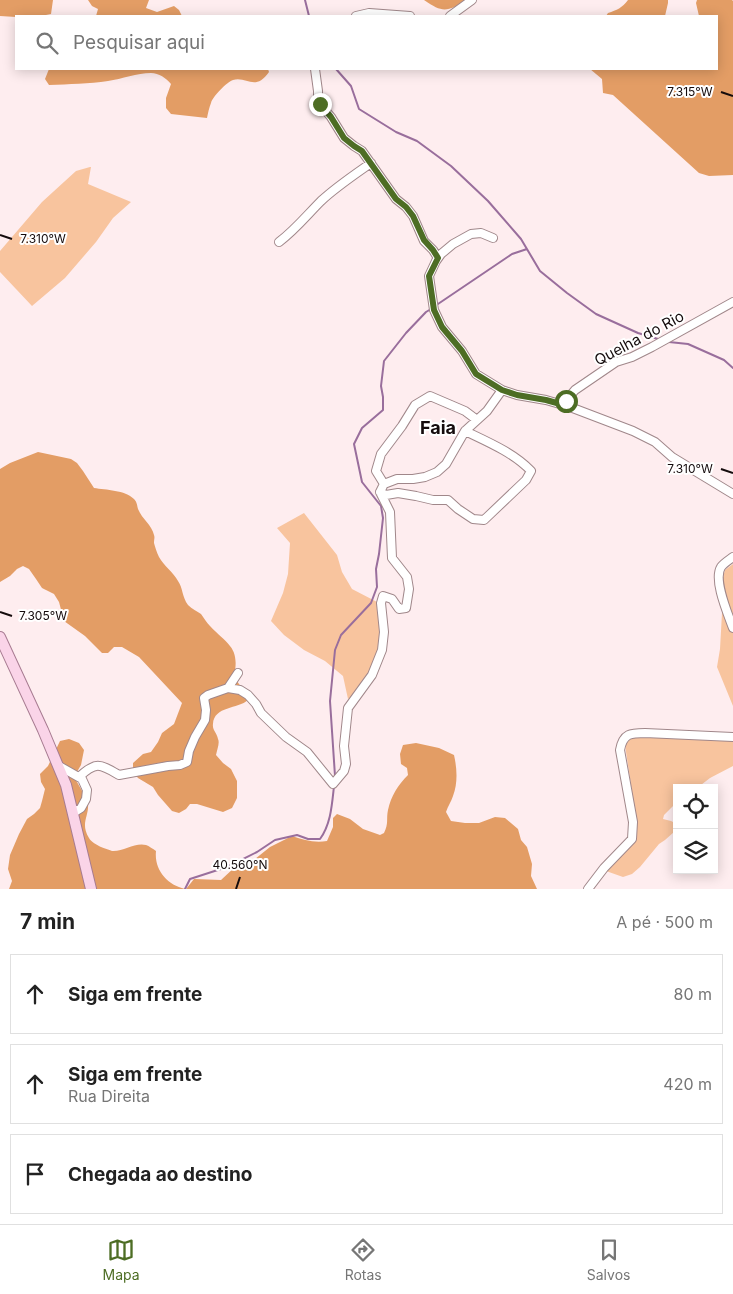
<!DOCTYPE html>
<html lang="pt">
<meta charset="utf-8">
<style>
:root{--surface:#fff;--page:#f2f2f2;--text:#222;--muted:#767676;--line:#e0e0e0;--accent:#4d6d24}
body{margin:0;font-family:Inter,sans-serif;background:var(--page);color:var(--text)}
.controls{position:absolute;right:15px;bottom:15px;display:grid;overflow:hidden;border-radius:0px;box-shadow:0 2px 12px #0003}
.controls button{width:45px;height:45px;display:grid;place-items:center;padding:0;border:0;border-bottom:1px solid var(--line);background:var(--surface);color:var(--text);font:25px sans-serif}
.stop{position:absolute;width:15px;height:15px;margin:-11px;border:4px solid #4d6d24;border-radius:50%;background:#fff}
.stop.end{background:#4d6d24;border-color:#fff;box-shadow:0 1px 5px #0008}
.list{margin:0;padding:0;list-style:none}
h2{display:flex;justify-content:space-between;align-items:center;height:65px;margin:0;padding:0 20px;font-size:21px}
h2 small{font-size:16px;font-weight:400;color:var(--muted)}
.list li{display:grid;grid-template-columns:32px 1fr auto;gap:15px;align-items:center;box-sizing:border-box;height:80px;margin:0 10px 10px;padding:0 10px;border:1px solid var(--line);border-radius:0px}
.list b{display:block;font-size:19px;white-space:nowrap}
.list p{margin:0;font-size:16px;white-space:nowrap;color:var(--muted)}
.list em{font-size:16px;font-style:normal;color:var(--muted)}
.icon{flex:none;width:28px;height:28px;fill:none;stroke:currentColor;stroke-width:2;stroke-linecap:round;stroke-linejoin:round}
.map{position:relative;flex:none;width:733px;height:889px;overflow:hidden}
.search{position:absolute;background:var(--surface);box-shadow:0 2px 12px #0003;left:15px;right:15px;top:15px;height:55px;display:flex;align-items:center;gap:12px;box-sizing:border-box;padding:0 18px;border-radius:0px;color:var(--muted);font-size:19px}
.sheet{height:335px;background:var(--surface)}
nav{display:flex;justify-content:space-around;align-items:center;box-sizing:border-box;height:70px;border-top:1px solid var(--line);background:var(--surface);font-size:14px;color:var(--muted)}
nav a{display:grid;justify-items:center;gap:2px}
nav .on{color:var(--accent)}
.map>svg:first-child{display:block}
.green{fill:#f8c49e}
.forest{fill:#e39d65}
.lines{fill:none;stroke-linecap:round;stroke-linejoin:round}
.stream{stroke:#996e9c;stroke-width:2}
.minor-casing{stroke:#a0878a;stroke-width:10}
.major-casing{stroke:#a77b91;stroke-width:12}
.minor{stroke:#fff;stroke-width:8}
.major{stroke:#fad4e8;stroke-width:10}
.route{stroke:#4d6d24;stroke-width:6}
.ticks{fill:none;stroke:#140b0c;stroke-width:2}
.labels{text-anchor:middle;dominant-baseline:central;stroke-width:4;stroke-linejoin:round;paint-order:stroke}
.street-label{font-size:15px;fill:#140b0c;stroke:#fff}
.quarter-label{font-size:18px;font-weight:bold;fill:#140b0c;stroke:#fff}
.ticks-label{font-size:12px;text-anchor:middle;fill:#140b0c;stroke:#fff;stroke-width:4;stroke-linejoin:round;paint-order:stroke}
</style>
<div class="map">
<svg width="733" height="889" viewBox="0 0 733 889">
<rect width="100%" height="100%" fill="#feedef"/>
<path class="green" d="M90 167H91L88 184 131 202 113 218 96 242 65 278 32 306 0 272V251L42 202 76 171Z
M304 513 337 555 342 572 352 589 379 603 382 633 375 668 352 696 348 699 343 676 325 661 304 650 284 635 271 621 283 593 288 574 290 543 277 528Z
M733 564V706L717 667 720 649 722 613V581L725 570Z
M637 735 733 740V766L710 778 697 788H677V802L664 815 663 819 671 821 677 824 674 832 665 840 659 844 640 867 632 874 623 877 606 871 630 847 636 837V819L625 745 629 737Z"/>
<path class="forest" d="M0 0H53L51 14 41 16H16V17L0 16Z
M88 0H149L146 8 157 12 174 6 179 10 182 16H96L98 9 92 6Z
M424 0H468C447 11 444 14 424 0Z
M628 0H668V3L665 16H606L608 13C617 10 622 8 628 0Z
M697 0H732L733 1V175L709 176 699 173 613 95 603 93 602 79 590 69H717V16H699L696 3Z
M49 69H268L269 72C255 92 247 76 233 80 227 82 213 96 211 103 209 108 208 113 207 118L171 114 166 108V98L171 84C166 78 159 73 151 73 137 73 122 79 108 81 89 84 69 84 49 85L45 79Z
M38 452 71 459 77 463 83 471 94 488C106 490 125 490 134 499 137 502 137 505 138 509 142 519 152 525 154 535 155 538 154 539 154 543 155 547 157 553 159 557 164 566 173 572 178 581 183 588 182 597 188 605 192 609 197 611 201 614 204 618 207 623 210 626 229 646 240 647 234 677L239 684 244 689 248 700C238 709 214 706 213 724 212 730 217 733 218 739 220 743 217 750 216 755L223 763 231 769 237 781V798L232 808 223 812 197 804H190L186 809 179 813 172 811 158 795 153 787 138 778 133 772V763L143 754 151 752 158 742 162 733 174 724 182 703 139 657 122 647H114L108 653H102L85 636 64 621 59 602 54 594 42 588 36 579 29 569 23 566 17 569 10 576 0 582V469L10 463Z
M69 739 79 743 84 750 81 765 74 777C77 782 88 800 88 804 89 817 80 823 89 838 91 842 97 845 101 847 104 848 109 850 112 851 123 852 135 842 146 845 149 846 153 849 156 851 154 870 167 885 185 889H9L12 881 8 869 10 855 19 834 27 819 34 814 40 808 42 801 45 789 41 782 40 774 48 766 60 741Z
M416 743 439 748 454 755C457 768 458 783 453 796 451 802 448 806 446 812L451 821 465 823H479L495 817 505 818 518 829 521 840 527 847 532 864 531 876 537 889H186L194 879 221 880 235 867 255 859 270 847 292 836C304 840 314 843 327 841L333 827V818L337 814 350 819 363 829 380 835 384 833C389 823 386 819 388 810 391 796 398 785 408 775L407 768 401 764 400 754 403 745Z"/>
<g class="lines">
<path class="stream" d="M305 0 309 16
M336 69 351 86 359 109 396 132 417 141 451 166 488 201 521 239 540 271 567 293 596 314 638 333 658 339
M435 306 512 254 527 249
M669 342 688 344 724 360 733 368
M335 776 330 701 335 650 341 635 371 603 377 587 376 569 379 554 383 518 381 506 362 482 354 444 362 428 383 410V397L381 386 384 361 406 333 426 312 431 309
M185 889 190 879 227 867 257 852 275 840 297 835 308 839H320C331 824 332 804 334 786"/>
<defs>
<path id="minor" d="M356 16 369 13 410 16
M450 16 472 0
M315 69 318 91V102L331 117 344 138 354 146 362 151 396 199 406 207 413 216 424 241 433 250 438 258
M493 238 481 233 471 234 453 244 441 254 436 261 429 276 434 310 442 327 462 351 476 374 502 390 517 395 546 400 570 407 633 431 655 442 672 457 733 494
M279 242C295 230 307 215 321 201 336 187 354 175 371 163
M564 405 569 397 575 390 616 362 632 357 652 347 733 302
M465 431C488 442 514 453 531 471L526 480 484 520 473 519 458 509 448 500H433L416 496 398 493 386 495 380 492 384 484 397 479H413L425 477 437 472 446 464 465 431 487 411 502 390
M384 484 376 471 381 454 402 426 415 405 430 396 465 411 477 420
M733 557C729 560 724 563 721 567 713 580 728 614 733 628
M228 688 240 690 248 695 256 704 261 713 286 737 307 752 333 784 344 771 346 764 344 746 348 708 372 675 382 650 384 632 381 603 383 596 392 599 399 609 406 608 409 589 407 577 392 558 390 512 380 492
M59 766 82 779 87 790 86 799 81 808 73 813
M79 777C96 761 100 764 119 775L168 766 180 765 187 762 189 751 195 737 205 720 206 710 204 698 208 695 228 688 238 673
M588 889 604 868 632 839 633 822 620 750C623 733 631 733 645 733L733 737"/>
<path id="major" d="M0 637 43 730 66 785 91 889"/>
</defs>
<use href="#minor" class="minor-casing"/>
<use href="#major" class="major-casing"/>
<use href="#minor" class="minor"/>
<use href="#major" class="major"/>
</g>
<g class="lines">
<path class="route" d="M320 104 331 117 344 138 354 146 362 151 396 199 406 207 413 216 424 240 433 250 438 258 429 276 434 310 442 327 462 351 476 374 502 390 517 395 546 400 564 405 566 401"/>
</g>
<path class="ticks" d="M721 92 733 96M0 235 12 239M721 469 733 473M0 612 12 616M236 889 240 877"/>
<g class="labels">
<g class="street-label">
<text transform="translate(639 338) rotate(-28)">Quelha do Rio</text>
</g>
<g class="quarter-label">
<text x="438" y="427">Faia</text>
</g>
</g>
<g class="ticks-label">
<text x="690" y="96">7.315°W</text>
<text x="43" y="243">7.310°W</text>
<text x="690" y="473">7.310°W</text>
<text x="43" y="620">7.305°W</text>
<text x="240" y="869">40.560°N</text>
</g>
</svg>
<div class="controls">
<button><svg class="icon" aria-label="locate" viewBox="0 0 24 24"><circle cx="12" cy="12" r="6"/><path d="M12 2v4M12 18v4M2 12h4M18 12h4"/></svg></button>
<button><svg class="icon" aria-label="layers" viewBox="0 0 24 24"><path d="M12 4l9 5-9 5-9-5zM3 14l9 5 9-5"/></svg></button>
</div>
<div class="stop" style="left:566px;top:401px"></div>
<div class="stop end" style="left:320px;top:104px"></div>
<div class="search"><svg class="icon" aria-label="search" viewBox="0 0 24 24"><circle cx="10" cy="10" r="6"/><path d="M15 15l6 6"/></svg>Pesquisar aqui</div>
</div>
<section class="sheet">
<h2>7 min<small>A pé · 500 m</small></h2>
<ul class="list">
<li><svg class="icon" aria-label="ahead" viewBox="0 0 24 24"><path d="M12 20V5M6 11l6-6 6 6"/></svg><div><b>Siga em frente</b></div><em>80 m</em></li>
<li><svg class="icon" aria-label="ahead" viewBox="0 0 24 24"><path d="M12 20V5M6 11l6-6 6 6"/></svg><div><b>Siga em frente</b><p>Rua Direita</p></div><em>420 m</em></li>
<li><svg class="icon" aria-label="arrive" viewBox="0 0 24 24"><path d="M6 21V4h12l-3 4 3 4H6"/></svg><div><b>Chegada ao destino</b></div></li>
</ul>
</section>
<nav>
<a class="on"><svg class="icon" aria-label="map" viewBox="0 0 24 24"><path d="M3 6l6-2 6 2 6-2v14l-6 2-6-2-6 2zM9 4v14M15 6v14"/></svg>Mapa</a>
<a><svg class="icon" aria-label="directions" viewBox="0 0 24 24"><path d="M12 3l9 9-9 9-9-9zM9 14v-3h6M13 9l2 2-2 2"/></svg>Rotas</a>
<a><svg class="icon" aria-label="saved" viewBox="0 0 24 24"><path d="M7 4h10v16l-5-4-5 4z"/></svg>Salvos</a>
</nav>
